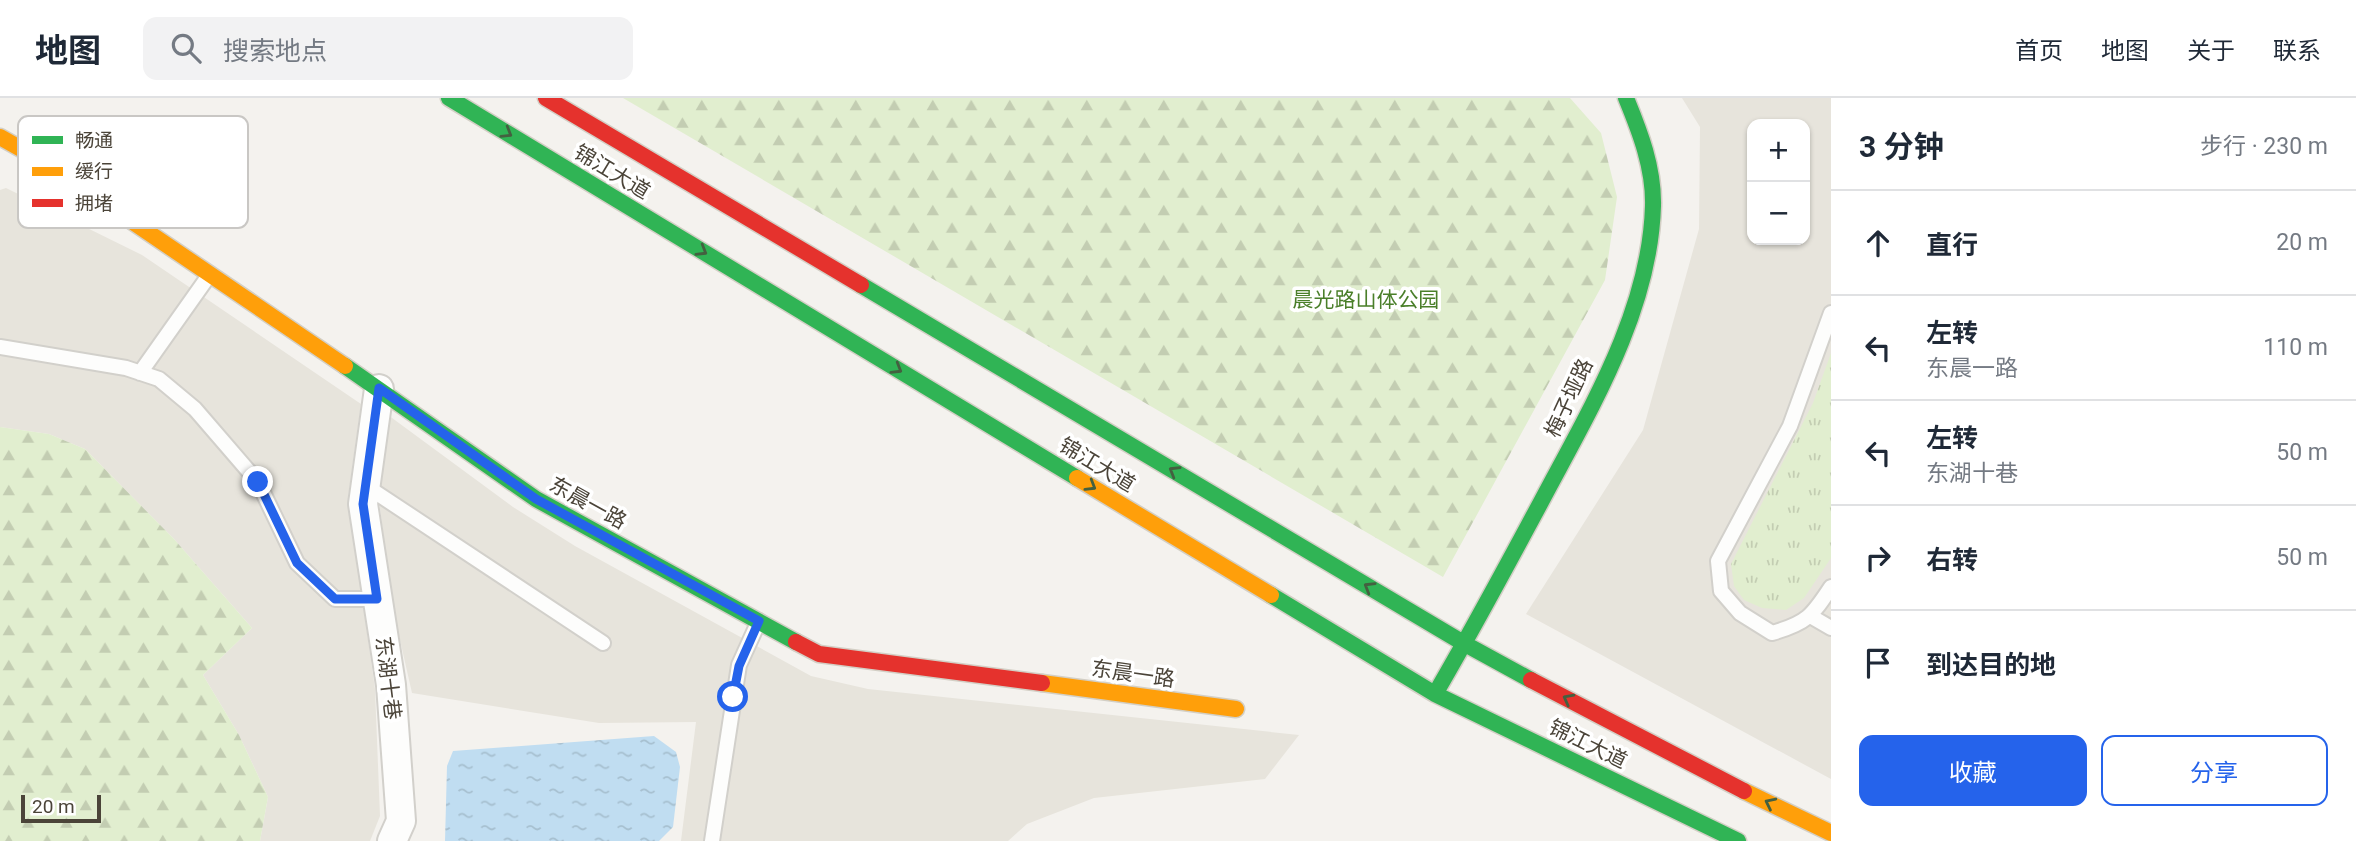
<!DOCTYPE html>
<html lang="zh">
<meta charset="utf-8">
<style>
:root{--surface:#fff;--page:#f2f2f3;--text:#1f2937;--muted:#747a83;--line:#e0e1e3;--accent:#2563eb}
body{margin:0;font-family:Roboto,"Noto Sans SC",sans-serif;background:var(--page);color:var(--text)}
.controls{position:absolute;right:21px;top:21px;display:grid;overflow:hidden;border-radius:14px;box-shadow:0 2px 5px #0004}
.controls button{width:63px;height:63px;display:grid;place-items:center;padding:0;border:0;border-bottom:2px solid var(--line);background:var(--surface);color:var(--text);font:35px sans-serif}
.scale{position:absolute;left:21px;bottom:18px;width:80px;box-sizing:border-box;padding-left:7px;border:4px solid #4b4439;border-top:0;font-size:19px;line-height:24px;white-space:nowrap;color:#4b4439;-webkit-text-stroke:5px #fff;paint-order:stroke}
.stop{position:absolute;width:21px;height:21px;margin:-16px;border:5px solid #2563eb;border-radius:50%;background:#fff}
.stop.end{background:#2563eb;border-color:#fff;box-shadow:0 2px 7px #0008}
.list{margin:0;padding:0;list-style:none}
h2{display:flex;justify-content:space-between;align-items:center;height:91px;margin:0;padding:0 28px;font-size:30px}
h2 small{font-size:23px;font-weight:400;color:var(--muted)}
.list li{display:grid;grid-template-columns:46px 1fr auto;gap:21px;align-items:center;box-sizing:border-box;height:105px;padding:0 28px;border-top:2px solid var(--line)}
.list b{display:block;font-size:26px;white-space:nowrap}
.list p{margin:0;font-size:23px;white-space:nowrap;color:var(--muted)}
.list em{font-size:23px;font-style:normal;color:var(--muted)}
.actions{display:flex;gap:14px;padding:21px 28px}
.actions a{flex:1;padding:16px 0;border:2px solid var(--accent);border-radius:14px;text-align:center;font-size:24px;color:var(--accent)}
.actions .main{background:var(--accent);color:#fff}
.icon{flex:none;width:38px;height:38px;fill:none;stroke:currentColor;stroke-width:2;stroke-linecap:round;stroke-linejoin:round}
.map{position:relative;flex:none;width:1831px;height:743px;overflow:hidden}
header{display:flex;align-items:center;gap:42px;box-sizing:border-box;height:98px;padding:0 35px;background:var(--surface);border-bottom:2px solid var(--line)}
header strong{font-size:33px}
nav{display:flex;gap:38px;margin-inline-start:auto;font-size:24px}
.search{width:490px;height:63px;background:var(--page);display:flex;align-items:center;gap:18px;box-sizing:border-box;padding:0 24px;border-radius:14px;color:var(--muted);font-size:26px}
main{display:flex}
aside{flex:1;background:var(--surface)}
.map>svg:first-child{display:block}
.residential{fill:#e7e4dc;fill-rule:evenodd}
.grass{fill:url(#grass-tufts)}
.forest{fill:url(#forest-firs)}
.water{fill:url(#water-ripples)}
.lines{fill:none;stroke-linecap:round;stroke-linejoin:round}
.lane-casing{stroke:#d2d0cb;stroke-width:18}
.street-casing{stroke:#d2d0cb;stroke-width:32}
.fast-casing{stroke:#d3cfc5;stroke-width:19}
.slow-casing{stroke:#d3cfc5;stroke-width:19}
.jam-casing{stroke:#d3cfc5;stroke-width:19}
.lane{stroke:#fdfdfc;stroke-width:14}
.street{stroke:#fdfdfc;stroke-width:28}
.fast{stroke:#30b455;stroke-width:16}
.slow{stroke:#ff9f0a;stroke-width:16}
.jam{stroke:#e5322d;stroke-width:16}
.oneway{stroke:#446040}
.route{stroke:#2563eb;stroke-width:9}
.labels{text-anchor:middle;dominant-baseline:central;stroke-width:7;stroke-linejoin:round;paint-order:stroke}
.street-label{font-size:21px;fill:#4b4439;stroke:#fff}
.park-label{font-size:21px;fill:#4a7f2a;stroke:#fff}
.key{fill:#fff;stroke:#c9c7c4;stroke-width:2}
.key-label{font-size:19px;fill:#4b4439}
</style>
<header>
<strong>地图</strong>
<div class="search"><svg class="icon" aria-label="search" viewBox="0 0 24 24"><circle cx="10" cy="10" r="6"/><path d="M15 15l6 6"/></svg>搜索地点</div>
<nav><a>首页</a><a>地图</a><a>关于</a><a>联系</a></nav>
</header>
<main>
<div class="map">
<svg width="1831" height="743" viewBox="0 0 1831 743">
<defs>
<pattern id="grass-tufts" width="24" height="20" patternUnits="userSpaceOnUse" patternTransform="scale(1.75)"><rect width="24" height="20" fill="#e1eecf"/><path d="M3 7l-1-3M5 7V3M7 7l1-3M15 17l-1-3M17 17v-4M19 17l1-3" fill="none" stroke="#c3cdb2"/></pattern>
<pattern id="forest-firs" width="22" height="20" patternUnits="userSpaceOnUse" patternTransform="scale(1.75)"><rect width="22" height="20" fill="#e1eecf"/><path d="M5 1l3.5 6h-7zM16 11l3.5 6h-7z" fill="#c3cdb2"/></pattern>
<pattern id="water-ripples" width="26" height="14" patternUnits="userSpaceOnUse" patternTransform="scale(1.75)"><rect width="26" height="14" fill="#c0ddf1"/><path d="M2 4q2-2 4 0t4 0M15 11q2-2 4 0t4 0" fill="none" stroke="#a6bfcf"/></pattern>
</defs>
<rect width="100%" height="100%" fill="#f4f2ee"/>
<path class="residential" d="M1682 0H1831V681L1526 516 1643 332 1699 131 1700 29ZM1752 26H1805V142H1752Z
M6 90 142 157 361 306 348 400 375 591 380 718 370 743H260L268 699 239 637 203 577 252 530 174 441 85 351 49 336 0 329V92Z
M388 317 513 409 575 448 811 578 868 591 1299 637 1265 681 1094 700 1027 726 1008 743H681L696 624 599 625 412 595 393 511 379 403Z"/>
<path class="grass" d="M1831 255V460L1804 500 1786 512 1762 510 1744 502 1734 488 1731 466 1813 305Z"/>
<path class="forest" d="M623 0H1570L1601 35 1617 99 1605 182 1443 479Z
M0 329 49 336 85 351 174 441 252 530 203 577 239 637 268 699 260 743H0Z"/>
<path class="water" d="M654 638 676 654 680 669 673 729 659 743H445L447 668 453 653Z"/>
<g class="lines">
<defs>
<path id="lane" d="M1831 215 1790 328 1718 463 1721 493 1740 515 1772 535C1807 525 1812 518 1831 489
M0 249 126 270 159 281 195 311 258 384 297 465 335 501H377
M140 275 210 176
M366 388 603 545
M1812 519 1831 530
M712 743 739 567 759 523"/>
<path id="street" d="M379 291 363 406 391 587 401 723 392 743"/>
<path id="fast" d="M449 0 1077 380
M861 187 1465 546 1531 582
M345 268 536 401 796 544
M1271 497 1435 596 1738 743
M1435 596C1472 533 1506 469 1541 404 1589 313 1650 214 1653 108 1654 70 1640 34 1626 0"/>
<path id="slow" d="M0 39 46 65 345 268
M1077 380 1271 497
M1042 585 1236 611
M1744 693 1831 735"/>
<path id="jam" d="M546 0 861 187
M796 544 819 556 1042 585
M1531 582 1744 693"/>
</defs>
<use href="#lane" class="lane-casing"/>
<use href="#street" class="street-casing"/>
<use href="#fast" class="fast-casing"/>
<use href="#slow" class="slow-casing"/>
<use href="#jam" class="jam-casing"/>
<use href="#lane" class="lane"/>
<use href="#street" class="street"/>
<use href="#fast" class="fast"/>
<use href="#slow" class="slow"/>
<use href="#jam" class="jam"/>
</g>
<defs><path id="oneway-chevron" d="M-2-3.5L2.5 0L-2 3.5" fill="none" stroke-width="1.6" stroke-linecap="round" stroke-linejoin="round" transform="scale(1.75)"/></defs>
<g class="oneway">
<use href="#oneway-chevron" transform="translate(507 35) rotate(31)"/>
<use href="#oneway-chevron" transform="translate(702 153) rotate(31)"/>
<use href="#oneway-chevron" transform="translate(897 271) rotate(31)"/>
<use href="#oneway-chevron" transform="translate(1174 373) rotate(-149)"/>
<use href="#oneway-chevron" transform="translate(1091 388) rotate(31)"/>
<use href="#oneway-chevron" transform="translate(1369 489) rotate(-149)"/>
<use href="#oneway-chevron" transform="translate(1568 601) rotate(-152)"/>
<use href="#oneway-chevron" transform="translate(1770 705) rotate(-154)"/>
</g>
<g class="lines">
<path class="route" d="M258 384 297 465 335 501H377L363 406 379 290 536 401 759 523 739 568 733 599"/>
</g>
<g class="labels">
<g class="street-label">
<text transform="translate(612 74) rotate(31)">锦江大道</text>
<text transform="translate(1569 300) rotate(-65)">梅子垭路</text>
<text transform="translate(1097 367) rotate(31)">锦江大道</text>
<text transform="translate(588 405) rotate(29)">东晨一路</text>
<text transform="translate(1133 576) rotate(8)">东晨一路</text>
<text transform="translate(388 580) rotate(83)">东湖十巷</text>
<text transform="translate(1588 646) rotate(26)">锦江大道</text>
</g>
<g class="park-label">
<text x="1366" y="202">晨光路山体公园</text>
</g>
</g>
<rect x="18" y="18" width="230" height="112" rx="10" class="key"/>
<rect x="32" y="38" width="31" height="8" fill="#30b455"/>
<rect x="32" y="69" width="31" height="9" fill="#ff9f0a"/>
<rect x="32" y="101" width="31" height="8" fill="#e5322d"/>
<g class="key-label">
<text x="75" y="49">畅通</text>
<text x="75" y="80">缓行</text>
<text x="75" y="112">拥堵</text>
</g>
</svg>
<div class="controls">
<button>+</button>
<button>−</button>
</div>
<div class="scale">20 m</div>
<div class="stop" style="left:733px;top:599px"></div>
<div class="stop end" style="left:258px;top:384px"></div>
</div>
<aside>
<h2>3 分钟<small>步行 · 230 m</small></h2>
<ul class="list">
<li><svg class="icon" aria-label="ahead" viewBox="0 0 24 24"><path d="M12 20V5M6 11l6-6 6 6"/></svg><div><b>直行</b></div><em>20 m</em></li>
<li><svg class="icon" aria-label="left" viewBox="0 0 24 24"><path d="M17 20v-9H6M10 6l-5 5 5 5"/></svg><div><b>左转</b><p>东晨一路</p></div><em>110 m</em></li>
<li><svg class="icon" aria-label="left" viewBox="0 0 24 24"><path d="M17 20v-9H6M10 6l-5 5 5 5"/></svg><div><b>左转</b><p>东湖十巷</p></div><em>50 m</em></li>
<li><svg class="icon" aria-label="right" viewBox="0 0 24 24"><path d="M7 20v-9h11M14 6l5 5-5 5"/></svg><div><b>右转</b></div><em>50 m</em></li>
<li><svg class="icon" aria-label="arrive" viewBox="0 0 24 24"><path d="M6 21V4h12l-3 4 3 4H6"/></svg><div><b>到达目的地</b></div></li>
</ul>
<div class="actions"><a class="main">收藏</a><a>分享</a></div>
</aside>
</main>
